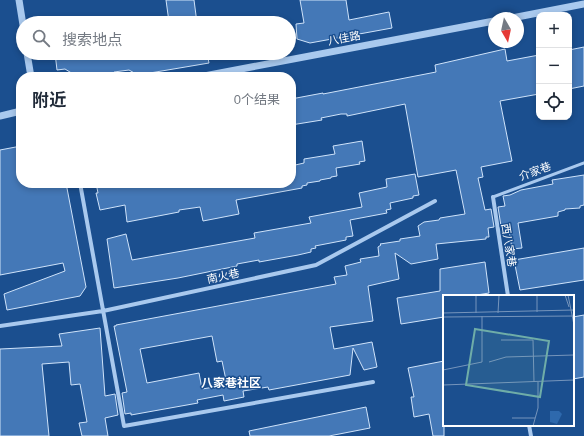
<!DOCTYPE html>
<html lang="zh">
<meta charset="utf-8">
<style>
:root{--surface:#fff;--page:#f6f6f7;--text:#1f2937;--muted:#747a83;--line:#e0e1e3}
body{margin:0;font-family:Arial,"Noto Sans SC",sans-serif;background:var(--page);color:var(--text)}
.controls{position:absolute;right:12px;top:12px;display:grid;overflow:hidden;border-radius:8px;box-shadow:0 2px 6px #0003}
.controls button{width:36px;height:36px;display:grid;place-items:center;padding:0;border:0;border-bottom:1px solid var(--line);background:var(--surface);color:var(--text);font:20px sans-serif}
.compass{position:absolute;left:488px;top:12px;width:36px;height:36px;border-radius:50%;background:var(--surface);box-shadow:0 2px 6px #0003;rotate:171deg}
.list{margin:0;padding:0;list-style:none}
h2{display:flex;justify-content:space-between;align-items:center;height:52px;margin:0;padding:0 16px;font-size:17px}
h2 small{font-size:13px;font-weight:400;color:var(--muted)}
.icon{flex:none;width:22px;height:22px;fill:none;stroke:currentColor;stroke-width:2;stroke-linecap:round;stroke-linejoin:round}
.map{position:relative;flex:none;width:584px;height:436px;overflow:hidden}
.search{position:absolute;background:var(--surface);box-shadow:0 2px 6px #0003;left:16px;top:16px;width:280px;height:44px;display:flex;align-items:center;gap:10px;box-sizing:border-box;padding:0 14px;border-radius:22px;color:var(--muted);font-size:15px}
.panel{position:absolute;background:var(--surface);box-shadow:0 2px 6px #0003;left:16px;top:72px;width:280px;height:116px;border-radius:16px}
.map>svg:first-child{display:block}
.building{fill:#4478b7;stroke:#cfe3fa;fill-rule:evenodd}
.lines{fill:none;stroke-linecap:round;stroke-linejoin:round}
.service{stroke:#a9c9ee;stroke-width:3}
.minor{stroke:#a9c9ee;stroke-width:4}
.tertiary{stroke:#a9c9ee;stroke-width:7}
.labels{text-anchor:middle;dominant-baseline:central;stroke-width:3;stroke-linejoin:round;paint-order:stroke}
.street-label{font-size:11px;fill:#fff;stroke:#1b4f8f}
.neighbourhood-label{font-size:12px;font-weight:bold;fill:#fff;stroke:#1b4f8f}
.inset-road{fill:none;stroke:#7695bc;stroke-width:1}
.view{fill:#6fada8;fill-opacity:0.15;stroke:#6fada8;stroke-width:2}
.inset-edge{fill:none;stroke:#fff;stroke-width:2}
</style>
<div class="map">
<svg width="584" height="436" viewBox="0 0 584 436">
<rect width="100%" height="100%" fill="#1b4f8f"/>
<path class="building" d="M166 0H194L197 23H177L176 21 169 22Z
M300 0H346L349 20 389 12 392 28 310 43 297 39 296 24 304 23Z
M584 47V86L569 89V50Z
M505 49 507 61 539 55V94L500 101 512 161 481 167 483 177 478 178 485 210 491 209 494 227 488 228 489 237H486V239L436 244 438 259 411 264 395 253 399 279 368 286 373 321 330 327 334 349 372 342 377 367 364 370 353 348 350 375 269 390 268 387 243 391 244 397 224 401 223 395 197 400 198 403 131 415V413L125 414 122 393 127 392 114 326H116V325L336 284 334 277 347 275 345 266 361 262 360 259 379 256 378 247 381 245 380 244 400 241V239L420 236 418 226 424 222 439 220 440 218 465 214 456 170 418 177 405 104 347 116V114H341L321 118 322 120 291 125V99L323 93V94L436 72 435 65ZM212 336 217 362 222 361 227 385 202 389 199 373 147 383 140 349Z
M55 53H207L209 63 138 75 129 70 114 72 115 77H78L65 69 57 70Z
M362 141 365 161 359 162 360 164 336 168 337 176 331 177V178L320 180V181L307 183V185L302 186V188L236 200 239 214 203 221 200 207 179 210V212L127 222 125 205 100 210 96 193H98L96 183H291V166L304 163V159L335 154 333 146Z
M21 146V183H66L86 287 80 296 7 310 4 294 65 271 63 263 0 275V150Z
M415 174 419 195 413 196V198L390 203 391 209 386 210 387 213 350 220 353 236 346 237V240L315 246 316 248 311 249V252L298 255 259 262V260L237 264V266L178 278 114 288 107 239 126 234 132 260 255 238 254 233 311 223 309 217 362 207 359 193 387 187 386 179Z
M584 175V205L580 206V208L565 209V210L558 212V216L518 223 522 248 512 249 508 224 501 226 498 207 505 206 503 196 510 195 521 190 553 184 552 180Z
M584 248V280L520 290 514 260Z
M485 262 489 293 471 296H444V317L401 324 397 298 440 291V269Z
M584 315V377L573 379V317Z
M100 328 105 396 115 394 118 415 105 418 108 436H82L79 423 87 422 80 384 71 385 69 362 42 364 49 436H0V349L62 346 59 334Z
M444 361V436H433L429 414 414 417 411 397H414L408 368Z
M366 407 370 428 329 436H250L249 431Z"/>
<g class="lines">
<path class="service" d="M493 197 584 163"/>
<path class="minor" d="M80 183 124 426 373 382
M493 197 508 296
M0 326 103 311 316 265 435 201
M529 425 531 436"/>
<path class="tertiary" d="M19 0 23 25
M512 18 584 4
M27 53 31 77
M199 77 494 21
M0 116 21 111"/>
</g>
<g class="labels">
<g class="street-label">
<text transform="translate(344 38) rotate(-11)">八佳路</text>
<text transform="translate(535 171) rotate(-20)">介家巷</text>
<text transform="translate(509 245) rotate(81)">西八家巷</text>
<text transform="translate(223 276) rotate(-12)">南火巷</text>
</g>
<g class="neighbourhood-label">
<text x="231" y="383">八家巷社区</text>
</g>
</g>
<g transform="translate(443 295)">
<rect width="131" height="131" fill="#1b4f8f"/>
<path d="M107 116H116L119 119 114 129 107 127Z" fill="#2e69ad"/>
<path class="inset-road" d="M33 0V18M122 0 126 12M125 0 131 30M94 17V0M0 18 131 15M55 18 56 0M0 22 131 21M58 45H90L91 87M46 67 63 62 131 60M0 75 39 67V21M0 90 131 85M69 123H92M90 131 95 113V87"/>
<path class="view" d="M32 34 106 46 97 102 23 90Z"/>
<rect width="131" height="131" class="inset-edge"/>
</g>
</svg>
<div class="controls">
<button>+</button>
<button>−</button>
<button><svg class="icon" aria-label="locate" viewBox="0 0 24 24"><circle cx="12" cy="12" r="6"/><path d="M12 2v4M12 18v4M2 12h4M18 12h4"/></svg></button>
</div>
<svg class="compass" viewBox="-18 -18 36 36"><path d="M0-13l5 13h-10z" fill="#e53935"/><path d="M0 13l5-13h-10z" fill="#747a83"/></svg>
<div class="search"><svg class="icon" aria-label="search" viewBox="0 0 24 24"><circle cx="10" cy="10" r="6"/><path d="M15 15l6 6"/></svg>搜索地点</div>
<section class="panel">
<h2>附近<small>0个结果</small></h2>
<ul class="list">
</ul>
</section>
</div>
